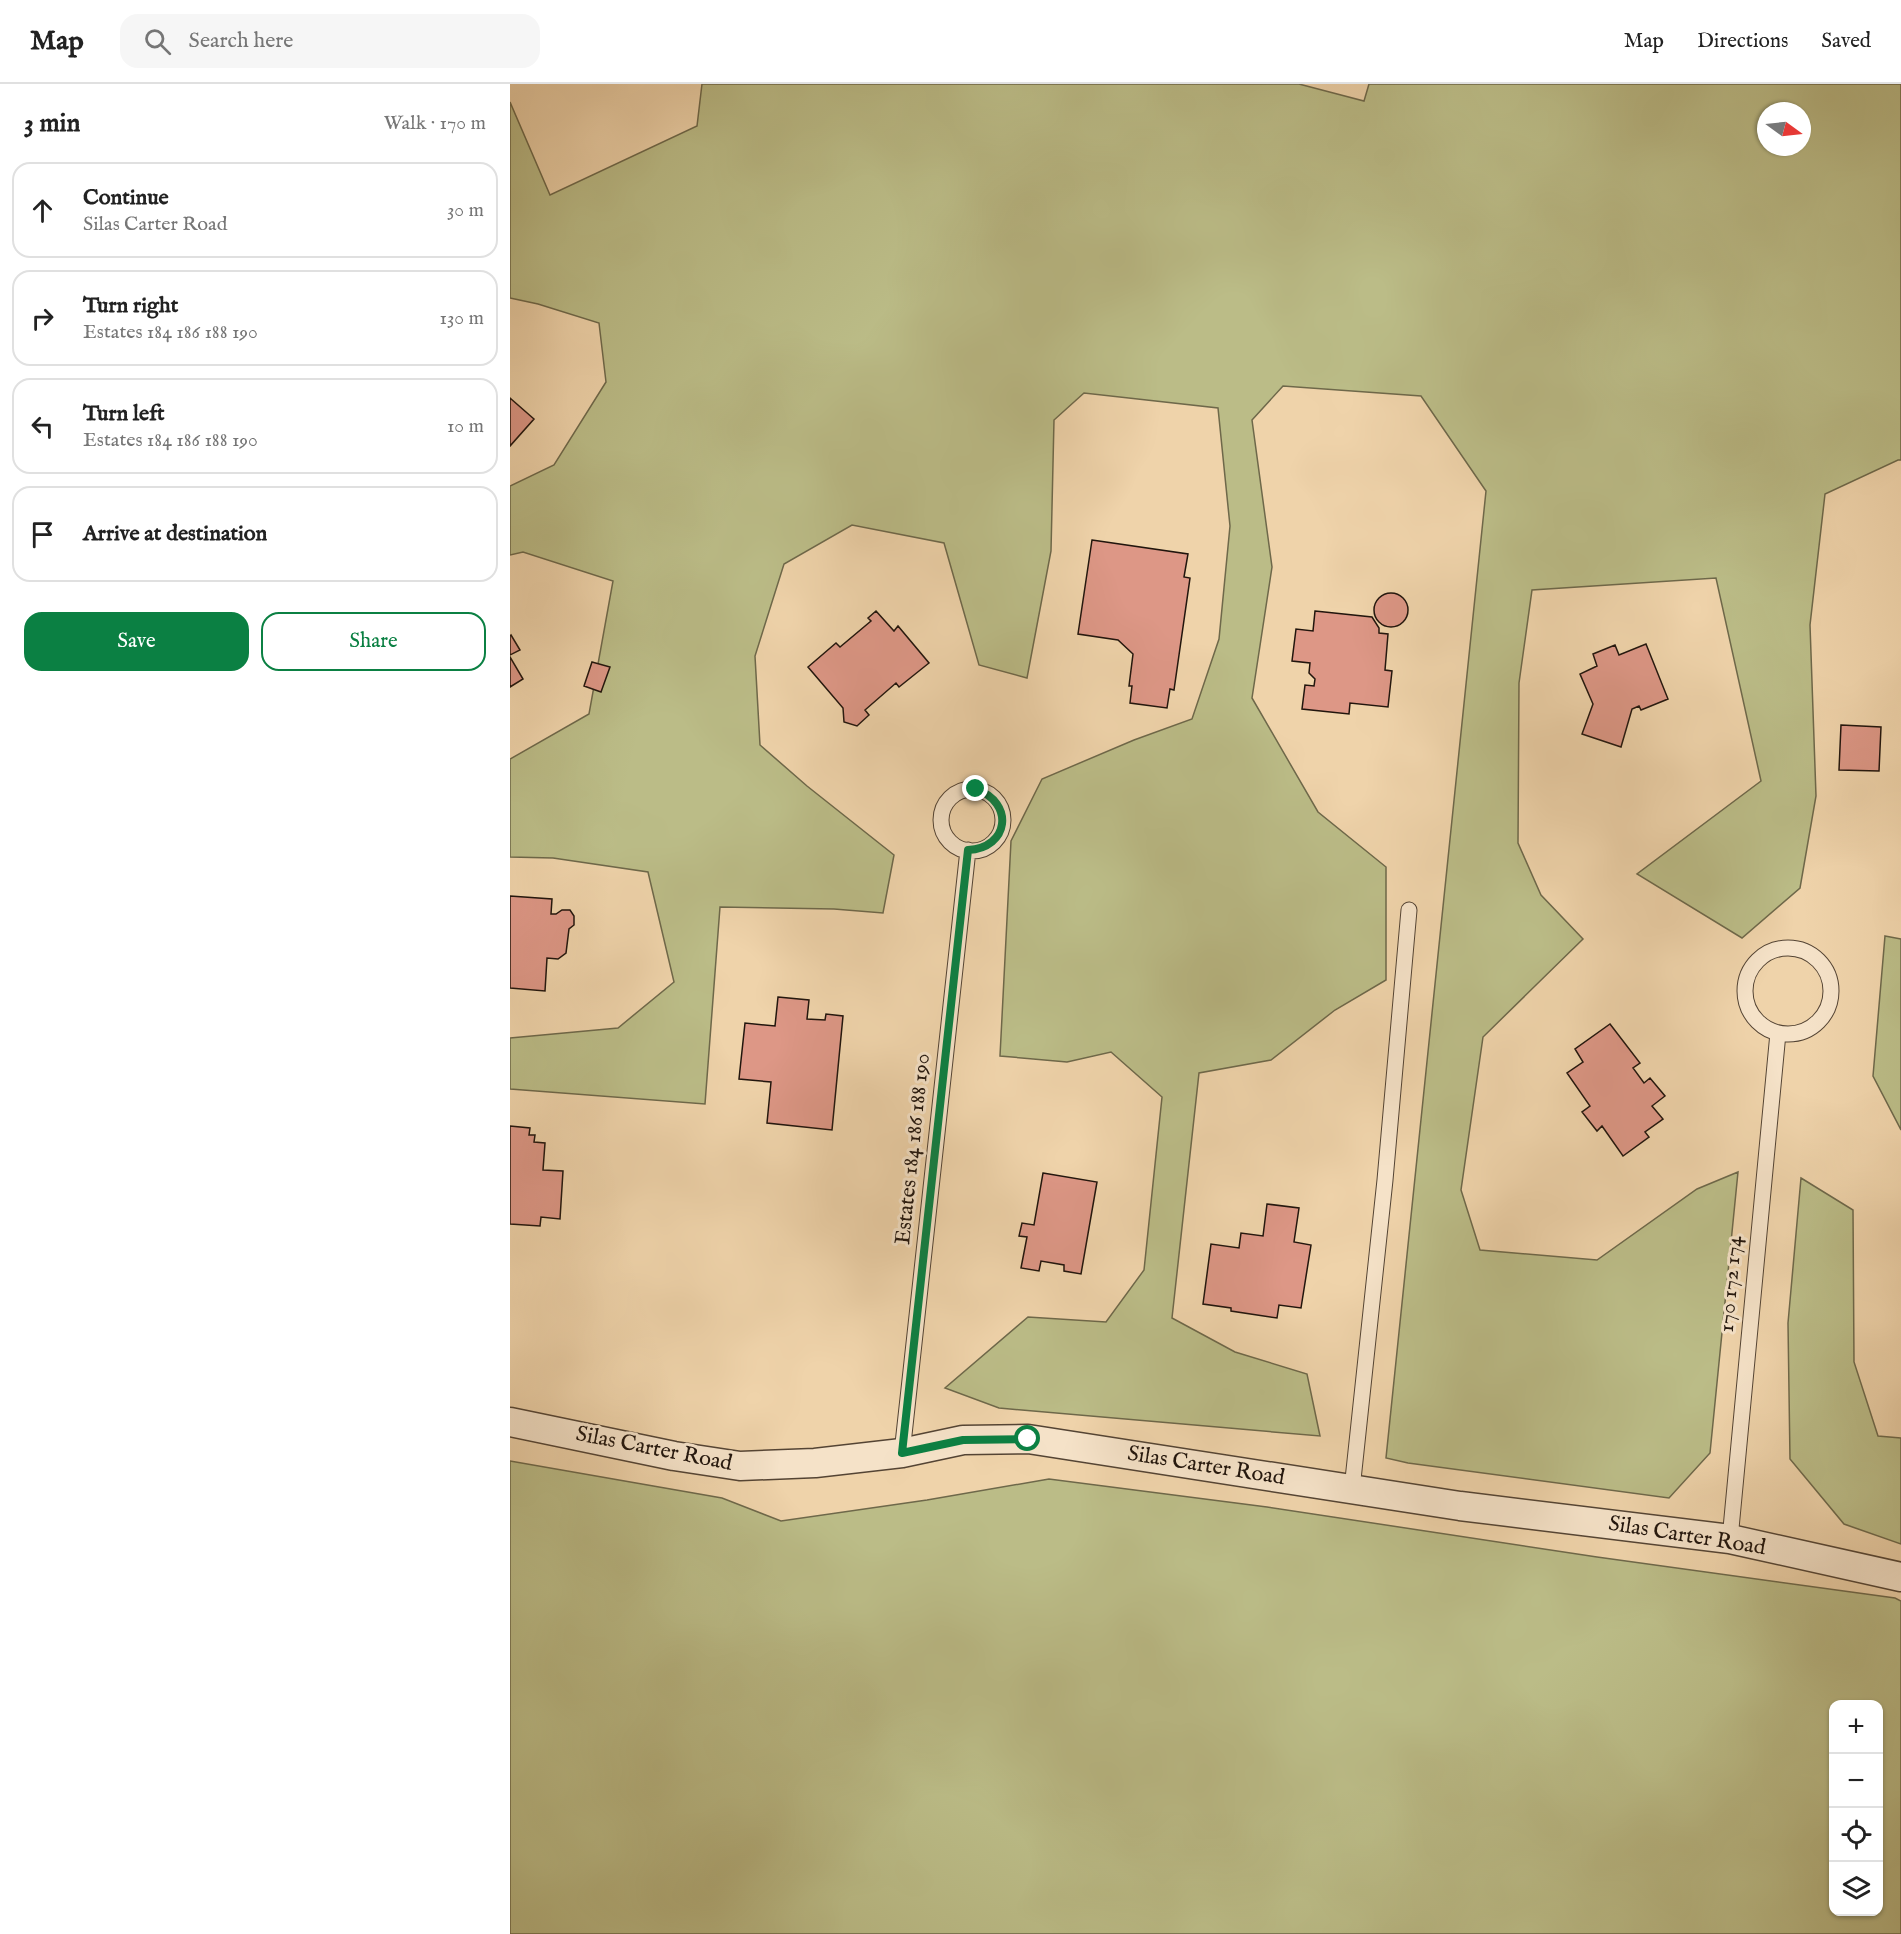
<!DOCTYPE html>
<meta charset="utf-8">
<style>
:root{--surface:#fff;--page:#f6f6f6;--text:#222;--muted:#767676;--line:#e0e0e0;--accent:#0b8043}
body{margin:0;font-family:"IM FELL English",serif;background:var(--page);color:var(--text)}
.controls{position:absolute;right:18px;bottom:18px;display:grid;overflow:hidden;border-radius:12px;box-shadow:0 2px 4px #0004}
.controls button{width:54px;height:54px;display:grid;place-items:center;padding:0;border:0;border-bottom:2px solid var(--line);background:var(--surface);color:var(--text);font:30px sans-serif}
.compass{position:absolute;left:1247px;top:18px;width:54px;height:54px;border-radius:50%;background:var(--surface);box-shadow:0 2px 4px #0004;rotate:105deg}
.stop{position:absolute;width:18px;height:18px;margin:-14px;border:4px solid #0b8043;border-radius:50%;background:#fff}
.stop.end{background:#0b8043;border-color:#fff;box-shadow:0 2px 6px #0008}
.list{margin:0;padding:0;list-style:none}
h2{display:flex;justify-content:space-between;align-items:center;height:78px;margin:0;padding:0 24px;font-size:26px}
h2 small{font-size:20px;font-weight:400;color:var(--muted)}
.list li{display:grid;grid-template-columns:39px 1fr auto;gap:18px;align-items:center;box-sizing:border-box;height:96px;margin:0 12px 12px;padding:0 12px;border:2px solid var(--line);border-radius:18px}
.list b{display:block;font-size:22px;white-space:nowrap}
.list p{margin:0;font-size:20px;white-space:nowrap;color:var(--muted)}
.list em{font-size:20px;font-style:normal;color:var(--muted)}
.actions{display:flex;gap:12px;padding:18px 24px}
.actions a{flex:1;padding:14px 0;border:2px solid var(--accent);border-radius:18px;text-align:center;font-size:21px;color:var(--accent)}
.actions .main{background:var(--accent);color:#fff}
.icon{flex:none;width:33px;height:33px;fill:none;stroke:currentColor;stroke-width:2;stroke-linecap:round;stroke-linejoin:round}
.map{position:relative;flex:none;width:1391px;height:1850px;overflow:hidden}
header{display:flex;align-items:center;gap:36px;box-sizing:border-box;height:84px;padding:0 30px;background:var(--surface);border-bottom:2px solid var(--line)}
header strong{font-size:28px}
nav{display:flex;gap:33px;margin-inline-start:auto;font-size:21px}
.search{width:420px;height:54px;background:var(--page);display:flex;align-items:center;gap:15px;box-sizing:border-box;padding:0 21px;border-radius:18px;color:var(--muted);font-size:22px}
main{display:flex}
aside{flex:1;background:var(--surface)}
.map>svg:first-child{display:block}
.green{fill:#bbbc87;stroke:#6e684a;stroke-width:1.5;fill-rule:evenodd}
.building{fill:#dd9786;stroke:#21150d;stroke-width:1.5}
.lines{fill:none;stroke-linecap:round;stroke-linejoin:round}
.lane-casing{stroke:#544434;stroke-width:17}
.street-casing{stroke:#544434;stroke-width:31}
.lane{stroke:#f5e2c8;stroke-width:15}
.street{stroke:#f5e2c8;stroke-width:28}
.route{stroke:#0b8043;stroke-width:8}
.labels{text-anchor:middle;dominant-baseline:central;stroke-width:6;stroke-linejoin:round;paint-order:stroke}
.street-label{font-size:22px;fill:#21150d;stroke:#f5e2c8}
</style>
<header>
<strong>Map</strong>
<div class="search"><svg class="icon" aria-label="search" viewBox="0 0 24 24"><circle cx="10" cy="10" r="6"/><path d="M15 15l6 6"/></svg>Search here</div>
<nav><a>Map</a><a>Directions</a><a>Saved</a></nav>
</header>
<main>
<aside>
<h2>3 min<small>Walk · 170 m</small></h2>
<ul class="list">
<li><svg class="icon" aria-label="ahead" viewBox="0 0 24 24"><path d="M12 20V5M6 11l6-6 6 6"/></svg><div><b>Continue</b><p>Silas Carter Road</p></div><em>30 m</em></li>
<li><svg class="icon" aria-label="right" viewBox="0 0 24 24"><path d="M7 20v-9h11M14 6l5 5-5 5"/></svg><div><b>Turn right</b><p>Estates 184 186 188 190</p></div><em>130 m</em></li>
<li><svg class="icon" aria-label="left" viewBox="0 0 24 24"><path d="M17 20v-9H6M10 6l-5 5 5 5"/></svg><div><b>Turn left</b><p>Estates 184 186 188 190</p></div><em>10 m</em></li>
<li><svg class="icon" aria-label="arrive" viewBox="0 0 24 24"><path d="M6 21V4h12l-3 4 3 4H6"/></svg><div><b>Arrive at destination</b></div></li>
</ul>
<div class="actions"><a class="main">Save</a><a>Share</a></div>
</aside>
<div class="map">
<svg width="1391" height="1850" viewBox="0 0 1391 1850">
<rect width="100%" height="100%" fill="#efd3aa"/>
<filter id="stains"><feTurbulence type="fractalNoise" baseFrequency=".00333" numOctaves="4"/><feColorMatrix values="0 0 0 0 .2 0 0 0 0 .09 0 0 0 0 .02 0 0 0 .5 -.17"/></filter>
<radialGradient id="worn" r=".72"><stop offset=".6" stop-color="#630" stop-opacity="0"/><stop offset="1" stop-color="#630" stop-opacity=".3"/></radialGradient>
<path class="green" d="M192 0H789L854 17 859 0H1391V376H1388L1315 410 1300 541 1306 712 1290 804 1232 854 1127 790 1251 697 1206 494 1022 506 1009 599 1008 759 1031 811 1073 855 973 953 951 1106 970 1166 1087 1176 1187 1105 1228 1088 1200 1369 1159 1414 898 1379 876 1374 976 407 911 312 773 302 742 336 762 483 742 614 808 728 876 783V896L825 926 761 976 689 989 662 1234 725 1268 797 1290 810 1352 489 1324 435 1304 518 1233 596 1238 634 1186 652 1013 601 968 557 978 490 972 501 757 532 695 624 656 682 635 709 555 720 442 708 324 574 309 544 336 541 467 517 594 469 581 434 459 342 441 274 480 245 572 250 661 297 702 384 771 373 829 324 825 210 823 195 1020 0 1005V954L108 944 164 898 138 788 43 774 0 773V675L79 630 103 497 13 468 0 471V402L44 381 96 298 89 239 28 220 0 214V18L40 111 187 42ZM1256 27H1292V63H1256Z
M1375 852 1391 855V1046L1363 992Z
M1291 1094 1343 1126 1344 1278 1368 1352 1391 1354V1460L1334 1440 1280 1375 1278 1239Z
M0 1377 212 1414 271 1437 417 1416 539 1395 757 1423 1087 1473 1385 1514 1391 1517V1850H0ZM1368 1620V1828H1324V1620Z"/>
<path class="building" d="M0 314 24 335 0 362Z
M582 456 678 470 674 493 680 494 664 606 660 605 657 624 620 619 622 602H619L623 570 608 556 568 550Z
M864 526a17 17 0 1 1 34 0a17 17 0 1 1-34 0Z
M366 527 384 547 388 542 419 579 389 603 386 599 355 626 359 631 347 642 334 638 333 624 298 583 326 559 330 563 361 537 358 534Z
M805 527 862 533 869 544V549L878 550 875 586 882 587 878 623 840 619 839 630 792 625 795 601 804 602 805 595 799 589 800 579 782 577 786 545 803 547Z
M1 551 10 566 0 571V552Z
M1136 560 1158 615 1131 626 1129 622 1122 625 1111 663 1072 650 1083 620 1070 590 1087 582 1083 570 1105 561 1109 571Z
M0 573 13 595 0 603Z
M82 578 100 583 91 608 74 602Z
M1331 641 1371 643 1369 687 1329 686Z
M0 812 42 815 41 830H46L52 826H60L64 832V841L59 845 56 869 48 875 37 874 35 907 0 904Z
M268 913 299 916 297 935 315 936 316 930 333 932 322 1046 257 1039 261 998 229 995 235 939 265 942Z
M1100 940 1130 979 1123 984 1134 999 1140 994 1155 1012 1142 1022 1153 1035 1135 1048 1139 1053 1113 1072 1092 1042 1087 1047 1072 1028 1080 1022 1057 989 1073 978 1065 965Z
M0 1042 20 1044 19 1051H25L24 1058 35 1059 33 1086 53 1087 50 1135 31 1133 30 1142 0 1140Z
M533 1089 587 1098 571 1190 554 1187V1181L531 1177 529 1187 511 1184 517 1153 509 1152 512 1139 524 1141Z
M757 1120 789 1124 784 1158 801 1161 791 1224 769 1221 767 1234 721 1227V1224L693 1220 701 1160 729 1164 731 1149 753 1152Z"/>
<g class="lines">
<defs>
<path id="lane" d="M431 736a31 31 0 1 1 62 0a31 31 0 1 1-62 0Z
M1235 907a43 43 0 1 1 86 0a43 43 0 1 1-86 0Z
M392 1369 458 766
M842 1405 875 1096 899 826
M1220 1455 1268 949"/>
<path id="street" d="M0 1338 164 1372 230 1382 305 1379 392 1369 453 1356 518 1355 950 1422 1220 1455 1391 1493"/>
</defs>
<use href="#lane" class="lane-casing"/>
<use href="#street" class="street-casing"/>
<use href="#lane" class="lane"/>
<use href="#street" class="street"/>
</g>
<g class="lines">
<path class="route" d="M466 705C505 719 499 764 458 766L392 1369 453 1356 518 1355"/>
</g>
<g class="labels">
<g class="street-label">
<text transform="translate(403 1065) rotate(-84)">Estates 184 186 188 190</text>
<text transform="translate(1221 1200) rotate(-85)">170 172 174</text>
<text transform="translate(144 1365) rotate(11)">Silas Carter Road</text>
<text transform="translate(696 1382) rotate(9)">Silas Carter Road</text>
<text transform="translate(1177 1452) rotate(9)">Silas Carter Road</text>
</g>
</g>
<rect width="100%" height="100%" filter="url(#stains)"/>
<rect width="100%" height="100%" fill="url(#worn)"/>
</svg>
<div class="controls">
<button>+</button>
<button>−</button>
<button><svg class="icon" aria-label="locate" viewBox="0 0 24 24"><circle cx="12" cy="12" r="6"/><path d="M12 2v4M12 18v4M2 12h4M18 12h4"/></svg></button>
<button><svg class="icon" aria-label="layers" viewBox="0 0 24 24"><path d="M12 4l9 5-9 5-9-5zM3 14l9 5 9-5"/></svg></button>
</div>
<svg class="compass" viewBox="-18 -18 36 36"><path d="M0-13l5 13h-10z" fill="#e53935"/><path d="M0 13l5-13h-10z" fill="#767676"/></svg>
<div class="stop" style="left:518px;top:1355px"></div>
<div class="stop end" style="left:466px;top:705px"></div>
</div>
</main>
